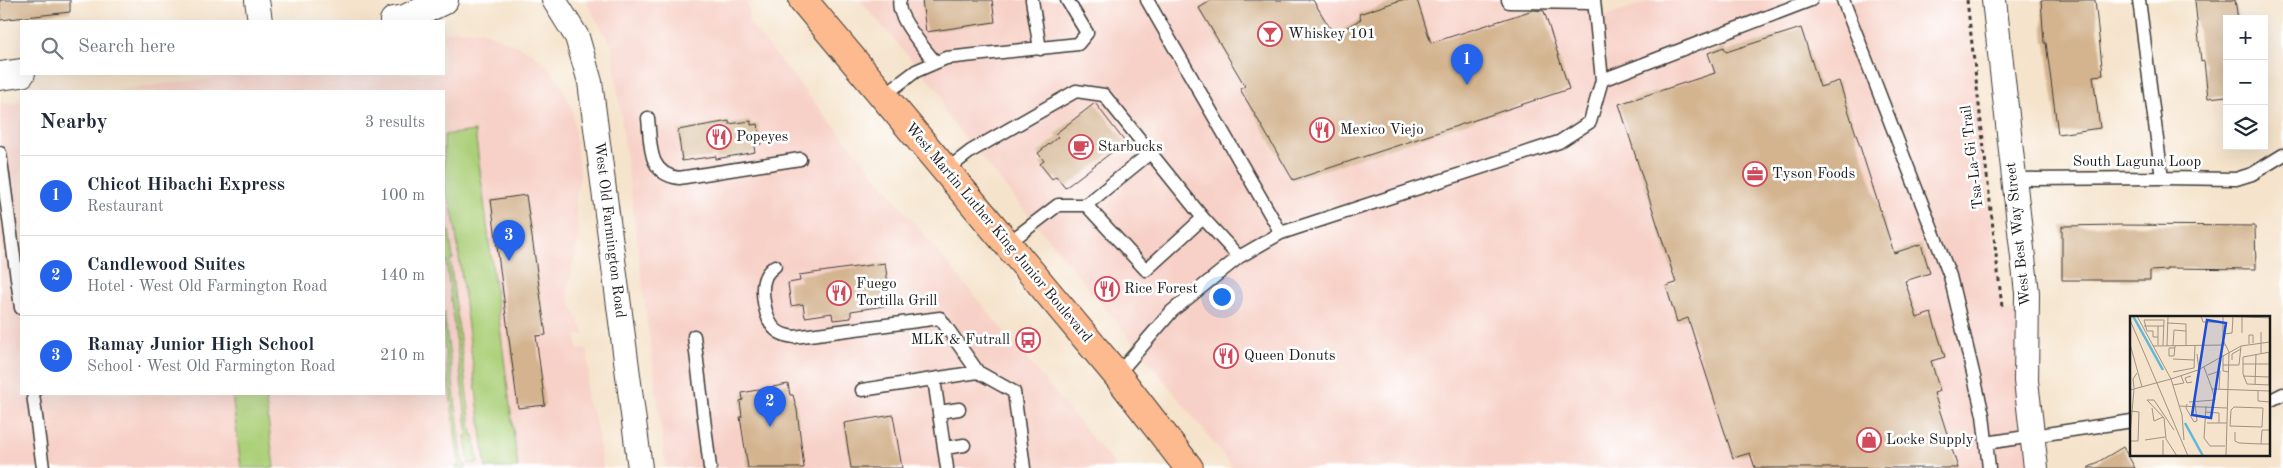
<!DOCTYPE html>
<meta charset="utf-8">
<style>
:root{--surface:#fff;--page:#f6f6f7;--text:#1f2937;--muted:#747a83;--line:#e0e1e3;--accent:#2563eb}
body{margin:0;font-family:"Old Standard TT",serif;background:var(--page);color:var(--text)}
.controls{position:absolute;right:15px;top:15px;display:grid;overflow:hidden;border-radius:0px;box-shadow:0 5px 20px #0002}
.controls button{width:45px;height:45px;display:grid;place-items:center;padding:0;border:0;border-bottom:1px solid var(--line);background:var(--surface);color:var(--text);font:25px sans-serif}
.you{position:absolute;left:1221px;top:296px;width:18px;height:18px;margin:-12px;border:4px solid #fff;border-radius:50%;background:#1a73e8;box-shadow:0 0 0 8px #1a73e833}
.badge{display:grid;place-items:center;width:32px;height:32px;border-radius:50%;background:var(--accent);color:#fff;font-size:16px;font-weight:700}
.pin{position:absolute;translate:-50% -41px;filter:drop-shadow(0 1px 2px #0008)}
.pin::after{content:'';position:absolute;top:26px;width:18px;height:15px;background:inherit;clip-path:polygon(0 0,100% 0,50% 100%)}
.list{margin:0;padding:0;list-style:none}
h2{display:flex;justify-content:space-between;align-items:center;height:65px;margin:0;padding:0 20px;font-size:21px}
h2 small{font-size:16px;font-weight:400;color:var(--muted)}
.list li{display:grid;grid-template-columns:32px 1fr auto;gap:15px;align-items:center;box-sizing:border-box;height:80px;padding:0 20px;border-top:1px solid var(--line)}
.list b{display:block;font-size:19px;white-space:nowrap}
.list p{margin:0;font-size:16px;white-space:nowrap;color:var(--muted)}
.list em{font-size:16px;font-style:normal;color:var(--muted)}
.icon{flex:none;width:28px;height:28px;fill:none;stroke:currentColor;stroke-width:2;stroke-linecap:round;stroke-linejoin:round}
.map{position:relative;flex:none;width:2283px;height:468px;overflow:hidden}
.search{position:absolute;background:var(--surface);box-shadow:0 5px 20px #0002;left:20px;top:20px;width:425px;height:55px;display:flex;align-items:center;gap:12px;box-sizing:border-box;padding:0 18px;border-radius:0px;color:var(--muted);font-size:19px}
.panel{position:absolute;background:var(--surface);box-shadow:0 5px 20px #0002;left:20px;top:90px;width:425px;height:305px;border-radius:0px}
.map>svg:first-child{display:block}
.built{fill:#f7d1c7}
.green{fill:#acd079;stroke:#64764a}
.building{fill:#d3b48f}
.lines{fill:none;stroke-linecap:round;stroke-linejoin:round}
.service-casing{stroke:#3d3a36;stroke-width:15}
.minor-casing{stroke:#3d3a36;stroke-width:26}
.tertiary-casing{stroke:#3d3a36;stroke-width:30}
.primary-casing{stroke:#3d3a36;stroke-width:30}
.path{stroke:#3d3a36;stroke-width:3;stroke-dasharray:4 4;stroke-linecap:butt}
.service{stroke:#fff;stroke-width:12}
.minor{stroke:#fff;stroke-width:24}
.tertiary{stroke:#fff;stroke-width:28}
.primary{stroke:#fcba8e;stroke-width:28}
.labels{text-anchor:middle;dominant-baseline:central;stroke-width:5;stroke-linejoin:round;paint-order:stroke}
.poi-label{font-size:15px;fill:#1c1c1c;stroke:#fff;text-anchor:start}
.street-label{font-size:15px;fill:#1c1c1c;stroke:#fff}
.inset-river{fill:none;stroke:#5eb8db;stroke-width:2.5}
.inset-road{fill:none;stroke:#9e9385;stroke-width:1}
.view{fill:#1d4ed8;fill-opacity:0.15;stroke:#1d4ed8;stroke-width:2.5}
.inset-edge{fill:none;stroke:#1c1c1c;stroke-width:2.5}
</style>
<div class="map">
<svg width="2283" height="468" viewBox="0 0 2283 468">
<rect width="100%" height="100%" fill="#fff"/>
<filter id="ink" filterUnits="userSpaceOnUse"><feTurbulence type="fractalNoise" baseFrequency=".02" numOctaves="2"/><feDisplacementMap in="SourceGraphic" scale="10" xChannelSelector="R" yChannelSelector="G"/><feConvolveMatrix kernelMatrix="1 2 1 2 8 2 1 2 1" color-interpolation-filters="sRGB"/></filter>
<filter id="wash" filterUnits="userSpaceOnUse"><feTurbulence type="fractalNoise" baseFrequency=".0096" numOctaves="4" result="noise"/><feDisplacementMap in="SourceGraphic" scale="20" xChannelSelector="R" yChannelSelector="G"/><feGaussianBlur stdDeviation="1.12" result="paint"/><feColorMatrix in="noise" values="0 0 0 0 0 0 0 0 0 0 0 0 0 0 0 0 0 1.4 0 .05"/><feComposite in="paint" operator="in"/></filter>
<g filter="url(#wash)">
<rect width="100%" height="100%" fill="#f5e3cb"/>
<path class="built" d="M585 0 746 2 749 9V23L1117 468H666L612 46Z
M860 0H1594L1597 19 1653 0H1967L2002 310 2028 312 2036 468H1233L1168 385 944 112 942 95Z
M452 30H481L531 52 547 66 559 81 572 107 580 175 575 201 579 235 568 287 570 302 585 334 576 335 578 350 587 349 589 374 586 385 587 401 595 418 603 468H0V103H21V394H444V91H112L243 74H444V34Z"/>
<path class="green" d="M475 131 518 468H486L455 225 450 203 444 190V135Z
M449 231 453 259 450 260 472 435H474L478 463 469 464 465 436 468 435 446 260H444V232Z
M444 312 463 464H466V468H456V466L459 465 444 344Z
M232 394H265L274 468H241Z"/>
<g id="blocks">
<path class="building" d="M0 0H70V12L0 20Z
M922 0H992L995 22 926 32Z
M1212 0H1313L1334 35 1361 19 1359 14 1401 0H1417L1431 43 1533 10 1544 11 1569 89 1293 180 1240 89 1245 86 1199 8Z
M2041 0H2095L2103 75 2093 76 2100 128 2058 134 2046 43H2044Z
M2195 0H2235L2238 19H2227V96L2208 98 2204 61 2201 62Z
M1801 28 1820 87 1839 81 1894 253 1921 244 1930 273 1905 281 1917 318 1931 313 1945 357 1931 361 1940 391 1934 393 1958 468H1755L1750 453 1733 458 1688 318 1677 322 1666 286 1676 283 1619 104 1715 73 1708 53 1724 47 1726 52Z
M1095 103 1125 142 1065 188 1056 176 1052 179 1040 164 1044 161 1038 153 1058 137 1055 134Z
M729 121V124L751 121V125L758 124 761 144 754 146 755 152 716 159V156L682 161 678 130Z
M526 195 546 335 536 336 545 405 518 408 491 200Z
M2119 225 2255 226 2256 269 2168 268V270L2150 271V280H2062V226Z
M885 263 891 305 851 311V318L833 320 832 313 805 317 803 304 791 306 788 283 800 281 799 275Z
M788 384 790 395H793L797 410 804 468H748L740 417H742L740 401 743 400 742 393Z
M893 415 902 468H851L844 423Z
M2123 447 2135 468H2088Z"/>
</g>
</g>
<g filter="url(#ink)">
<use href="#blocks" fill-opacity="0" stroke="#3d3a36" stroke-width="1"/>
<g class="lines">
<defs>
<path id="service" d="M900 0C894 15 925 49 935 62
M1032 0 1040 49
M1147 0 1281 233
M1508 0 1509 2 1594 3
M1843 0 1950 276 1983 415 1989 468
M2139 0 2162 178
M1602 80 1811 0
M883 96 916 71 946 58 1078 44 1087 33 1067 0
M648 118C651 144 647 174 679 178L800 159
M0 153 21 308
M945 171 971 151 1076 91 1104 95 1203 218 1146 270 1086 205
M2014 179 2162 178 2236 179 2252 174 2283 155
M1203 218 1239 257
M1007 244 1058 205H1086L1150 153
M775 266C771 269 767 272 765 278 760 290 765 321 776 330 781 335 788 336 794 337L940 318 978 372
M694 336 710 468
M1117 375 1172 311 1239 257 1281 233 1559 142 1590 122 1602 80 1594 0
M934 379 947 468
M862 390 978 372 1014 392 1024 468
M33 394 43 468
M2269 401 2283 394
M939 412 959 409
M1986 443 2132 421
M945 448 964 445"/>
<path id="minor" d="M257 0 260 21
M554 0 577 37 590 82 640 468
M1994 0 2027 293 2026 381 2036 468"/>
<path id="tertiary" d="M394 21 405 19 444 0
M0 76 21 73"/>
<path id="primary" d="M803 0 1117 375 1189 468"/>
</defs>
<use href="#service" class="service-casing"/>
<use href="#minor" class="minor-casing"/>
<use href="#tertiary" class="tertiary-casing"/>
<use href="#primary" class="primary-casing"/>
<path class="path" d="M1967 0 2002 307"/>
<use href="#service" class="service"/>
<use href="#minor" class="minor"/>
<use href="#tertiary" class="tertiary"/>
<use href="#primary" class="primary"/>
</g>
</g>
<defs>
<symbol id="bar-ring" viewBox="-11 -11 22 22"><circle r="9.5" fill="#fff" stroke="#d1495b" stroke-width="1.5"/><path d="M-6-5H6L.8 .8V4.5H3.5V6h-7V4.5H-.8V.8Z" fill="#d1495b"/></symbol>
<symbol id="restaurant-ring" viewBox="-11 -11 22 22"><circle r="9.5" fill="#fff" stroke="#d1495b" stroke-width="1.5"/><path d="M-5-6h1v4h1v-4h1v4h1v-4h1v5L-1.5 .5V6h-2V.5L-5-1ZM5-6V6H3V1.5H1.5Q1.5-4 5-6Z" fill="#d1495b"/></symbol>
<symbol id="cafe-ring" viewBox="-11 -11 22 22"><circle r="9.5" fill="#fff" stroke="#d1495b" stroke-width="1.5"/><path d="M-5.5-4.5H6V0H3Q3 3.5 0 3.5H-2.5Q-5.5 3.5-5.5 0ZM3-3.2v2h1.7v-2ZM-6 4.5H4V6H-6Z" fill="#d1495b"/></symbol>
<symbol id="office-ring" viewBox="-11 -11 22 22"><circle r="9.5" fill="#fff" stroke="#d1495b" stroke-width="1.5"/><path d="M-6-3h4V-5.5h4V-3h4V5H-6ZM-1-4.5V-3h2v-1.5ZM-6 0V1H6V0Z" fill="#d1495b"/></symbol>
<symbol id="bus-ring" viewBox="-11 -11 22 22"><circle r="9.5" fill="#fff" stroke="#d1495b" stroke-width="1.5"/><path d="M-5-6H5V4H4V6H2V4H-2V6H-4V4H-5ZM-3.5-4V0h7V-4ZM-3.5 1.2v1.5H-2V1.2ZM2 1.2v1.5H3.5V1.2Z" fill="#d1495b"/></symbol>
<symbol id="shop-ring" viewBox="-11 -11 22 22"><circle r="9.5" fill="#fff" stroke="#d1495b" stroke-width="1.5"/><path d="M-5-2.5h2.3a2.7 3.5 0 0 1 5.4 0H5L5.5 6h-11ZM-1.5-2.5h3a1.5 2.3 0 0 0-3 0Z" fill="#d1495b"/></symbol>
</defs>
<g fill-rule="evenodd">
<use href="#bar-ring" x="1256" y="20" width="28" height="28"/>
<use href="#restaurant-ring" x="1308" y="116" width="28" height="28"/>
<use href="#restaurant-ring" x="705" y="123" width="28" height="28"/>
<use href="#cafe-ring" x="1067" y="133" width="28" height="28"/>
<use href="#office-ring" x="1741" y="160" width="28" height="28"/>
<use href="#restaurant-ring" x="1093" y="275" width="28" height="28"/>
<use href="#restaurant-ring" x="825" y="279" width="28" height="28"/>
<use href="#bus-ring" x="1014" y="326" width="28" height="28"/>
<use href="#restaurant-ring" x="1212" y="342" width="28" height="28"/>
<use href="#shop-ring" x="1855" y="426" width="28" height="28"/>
</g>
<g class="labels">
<g class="poi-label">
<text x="1288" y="34">Whiskey 101</text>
<text x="1340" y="130">Mexico Viejo</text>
<text x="736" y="137">Popeyes</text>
<text x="1098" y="147">Starbucks</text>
<text x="1772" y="174">Tyson Foods</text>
<text x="856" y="284">Fuego<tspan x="856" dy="17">Tortilla Grill</tspan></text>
<text x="1124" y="289">Rice Forest</text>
<text x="1010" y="340" text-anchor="end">MLK &amp; Futrall</text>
<text x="1244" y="356">Queen Donuts</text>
<text x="1886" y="440">Locke Supply</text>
</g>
<g class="street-label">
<text transform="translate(1973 157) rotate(-97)">Tsa-La-Gi Trail</text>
<text x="2137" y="162">South Laguna Loop</text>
<text transform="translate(609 230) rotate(83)">West Old Farmington Road</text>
<text transform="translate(998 233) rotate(50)">West Martin Luther King Junior Boulevard</text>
<text transform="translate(2019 234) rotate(-96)">West Best Way Street</text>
</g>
</g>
<g transform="translate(2130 316)">
<rect width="140" height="140" fill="#f5e3cb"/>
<path class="inset-river" d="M3 0 33 54M55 107 73 140"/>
<path class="inset-road" d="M71 0 73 6H93M93 0V24L99 36 96 140M93 0 140 2M0 4 58 140M37 7 56 8V30M14 10H34M131 16V37M112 17V1M93 18 102 17 103 1M28 21H23V15H17L14 4H34L33 29M0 28 12 71M119 28V19H123V27M28 29V10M23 30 95 29M37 30 38 0M43 30 44 14 56 15M45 32H39V40H44L45 30M140 36 113 41V58L117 68 140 69M67 38 69 54M93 39V55L99 56M43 43 64 44M102 44V38L111 33M113 48H140M93 49H109L111 30M74 51 82 73 140 75M43 56 64 52 65 30M78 59 90 55 89 73M61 60 55 62 57 67 62 66M113 60 139 61M43 69 54 67 51 60M125 69 126 38M139 69V36M4 72 3 63 7 57M0 74 41 63 7 0M128 75V85L140 86M17 84 34 102 36 123 47 140M17 84H24L44 114M59 86 85 84 82 73M57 88 56 92 64 106 67 105 65 87M49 90 97 92M76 90 74 122 80 130H95M104 91 133 92 132 111 100 110 101 94ZM22 92 24 105 33 101M75 96 89 97V107M52 99 41 63 68 54 111 30 140 26M52 99 54 124M77 107H97M140 114H132L131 128H140M105 116V125L109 127 131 128M0 119 4 73M15 124 35 121M0 125H8L9 96 1 95M33 140V124"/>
<path class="view" d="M77 4 96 7 81 102 62 99Z"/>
<rect width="140" height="140" class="inset-edge"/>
</g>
</svg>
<div class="controls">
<button>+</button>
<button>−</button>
<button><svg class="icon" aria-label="layers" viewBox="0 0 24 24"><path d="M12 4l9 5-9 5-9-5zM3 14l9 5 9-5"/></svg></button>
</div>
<div class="you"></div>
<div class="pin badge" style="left:1467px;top:85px">1</div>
<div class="pin badge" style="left:770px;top:427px">2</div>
<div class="pin badge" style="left:509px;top:261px">3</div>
<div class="search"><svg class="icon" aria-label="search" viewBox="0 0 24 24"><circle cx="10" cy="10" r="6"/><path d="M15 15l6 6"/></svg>Search here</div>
<section class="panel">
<h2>Nearby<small>3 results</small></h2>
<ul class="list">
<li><span class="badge">1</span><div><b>Chicot Hibachi Express</b><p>Restaurant</p></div><em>100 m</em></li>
<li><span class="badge">2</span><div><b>Candlewood Suites</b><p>Hotel · West Old Farmington Road</p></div><em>140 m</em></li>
<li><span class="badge">3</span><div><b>Ramay Junior High School</b><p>School · West Old Farmington Road</p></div><em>210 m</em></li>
</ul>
</section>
</div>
